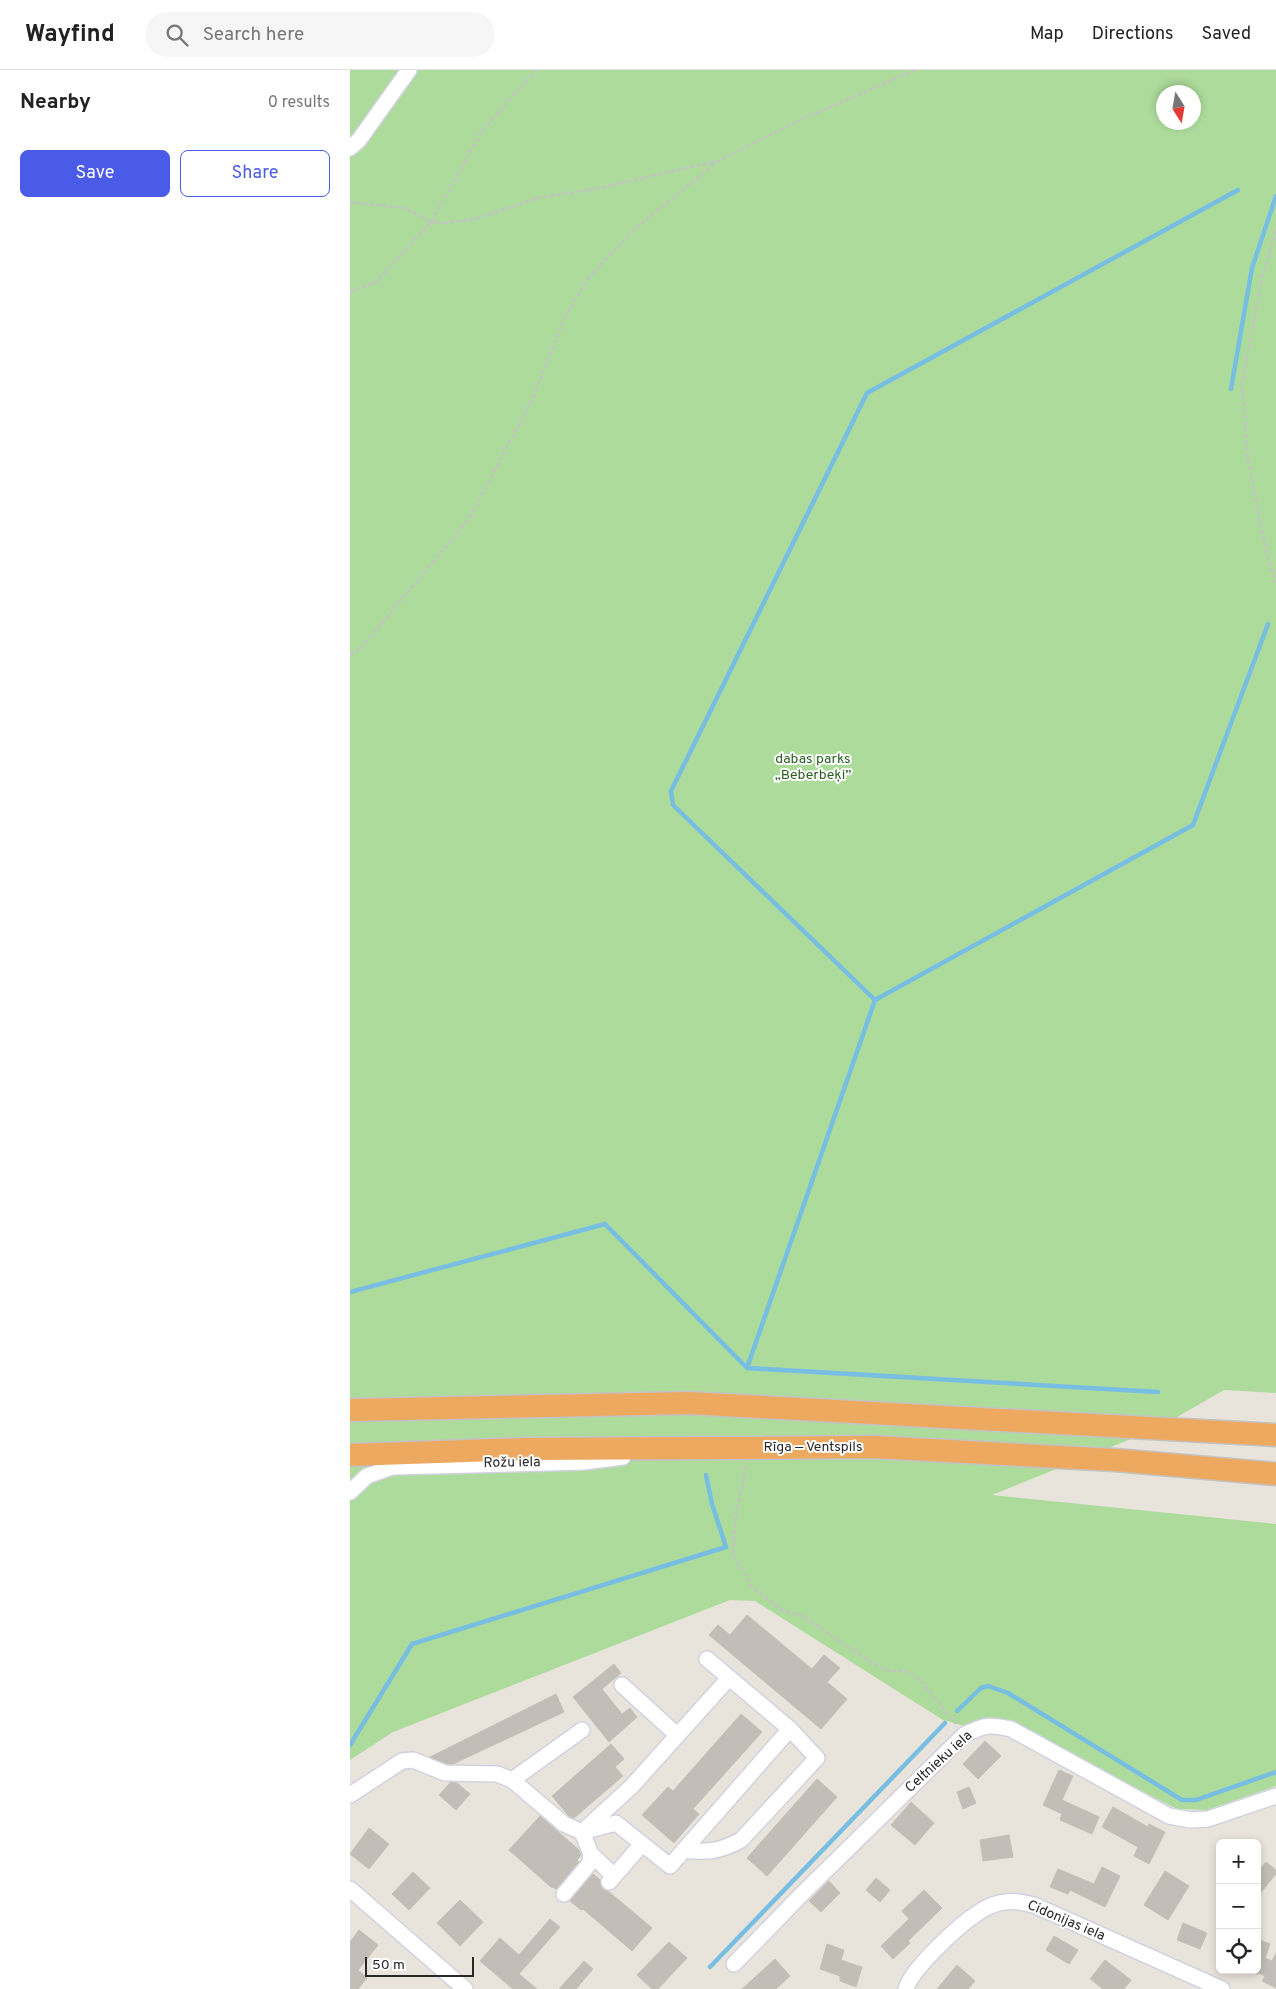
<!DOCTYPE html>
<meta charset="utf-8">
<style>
:root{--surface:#fff;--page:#f6f6f6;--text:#222;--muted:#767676;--line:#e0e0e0;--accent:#4a5be8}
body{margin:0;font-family:Overpass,sans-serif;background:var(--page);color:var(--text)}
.controls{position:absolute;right:15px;bottom:15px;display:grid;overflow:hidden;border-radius:8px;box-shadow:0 2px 8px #0003}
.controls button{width:45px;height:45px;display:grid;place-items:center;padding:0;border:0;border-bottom:1px solid var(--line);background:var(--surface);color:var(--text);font:25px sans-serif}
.compass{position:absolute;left:806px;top:15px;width:45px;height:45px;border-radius:50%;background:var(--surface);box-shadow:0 2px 8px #0003;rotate:169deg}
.scale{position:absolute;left:15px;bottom:12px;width:109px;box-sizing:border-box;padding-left:5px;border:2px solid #282828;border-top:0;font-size:14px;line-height:18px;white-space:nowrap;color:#282828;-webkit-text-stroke:4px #fff;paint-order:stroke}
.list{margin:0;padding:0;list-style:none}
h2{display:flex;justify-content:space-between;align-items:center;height:65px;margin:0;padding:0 20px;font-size:21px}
h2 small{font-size:16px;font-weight:400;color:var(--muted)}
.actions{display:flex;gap:10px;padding:15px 20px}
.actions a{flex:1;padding:11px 0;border:1px solid var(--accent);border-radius:8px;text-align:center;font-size:18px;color:var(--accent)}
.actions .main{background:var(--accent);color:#fff}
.icon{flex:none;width:28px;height:28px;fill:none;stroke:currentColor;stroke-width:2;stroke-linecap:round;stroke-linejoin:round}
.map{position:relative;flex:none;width:926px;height:1919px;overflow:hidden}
header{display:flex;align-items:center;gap:30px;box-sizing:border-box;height:70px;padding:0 25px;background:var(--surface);border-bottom:1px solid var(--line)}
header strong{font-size:24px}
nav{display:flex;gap:28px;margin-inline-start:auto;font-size:18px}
.search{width:350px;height:45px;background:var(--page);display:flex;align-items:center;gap:12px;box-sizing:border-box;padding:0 18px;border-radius:28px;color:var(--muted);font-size:19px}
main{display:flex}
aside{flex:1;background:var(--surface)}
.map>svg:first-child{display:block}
.green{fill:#addb9c;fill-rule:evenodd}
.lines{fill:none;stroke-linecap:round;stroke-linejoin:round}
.stream{stroke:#77bee2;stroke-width:4.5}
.building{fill:#c2beb7;stroke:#c4c0b5}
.minor-casing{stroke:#d1d2e0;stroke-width:18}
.highway-casing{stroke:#c3c3c3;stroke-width:25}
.path{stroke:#c3c3c3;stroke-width:2.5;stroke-dasharray:4 2.5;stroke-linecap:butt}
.minor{stroke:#fff;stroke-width:15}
.highway{stroke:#eea961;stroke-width:22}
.labels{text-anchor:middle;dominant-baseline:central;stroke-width:4;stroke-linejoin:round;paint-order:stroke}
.park-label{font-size:14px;fill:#285d20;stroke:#fff}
.street-label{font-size:14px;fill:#282828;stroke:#fff}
</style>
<header>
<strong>Wayfind</strong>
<div class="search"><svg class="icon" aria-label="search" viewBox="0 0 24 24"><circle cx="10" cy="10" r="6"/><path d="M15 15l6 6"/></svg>Search here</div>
<nav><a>Map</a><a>Directions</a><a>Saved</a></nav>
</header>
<main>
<aside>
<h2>Nearby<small>0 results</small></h2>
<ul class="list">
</ul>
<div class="actions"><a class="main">Save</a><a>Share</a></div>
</aside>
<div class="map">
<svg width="926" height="1919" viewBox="0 0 926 1919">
<rect width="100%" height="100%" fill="#e9e4db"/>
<path class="green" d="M0 0H926V1323L874 1320 808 1358 642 1425 926 1454V1716L857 1740 827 1739 650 1648 618 1657 593 1650 405 1531 380 1530 43 1662 0 1690ZM814 22H844V52H814Z"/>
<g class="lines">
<path class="stream" d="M881 319 902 198 926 126
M525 930 323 735 321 721 517 323 888 120
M0 1222 255 1154 397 1298 808 1322
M397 1298 525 930 843 755 918 554
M607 1641 631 1618 638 1616 658 1623 832 1730H846L926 1702
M0 1675 62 1574 376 1477 362 1434 356 1405
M360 1897 595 1653"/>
</g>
<path class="building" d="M397 1545 462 1599 474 1585 490 1598 477 1612 497 1629 471 1659 359 1565 368 1555 380 1565Z
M264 1594 271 1603 252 1619 272 1644 280 1638 287 1647 259 1672 223 1627Z
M206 1624 214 1642 103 1694H97L80 1687Z
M391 1644 412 1662 343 1739 349 1744 324 1773 292 1745 318 1717 323 1721Z
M635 1671 651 1686 628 1709 613 1694Z
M261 1674 274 1689 265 1697 273 1706 224 1748 219 1746 202 1726Z
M709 1700 723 1706 712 1730 749 1747 742 1764 710 1750 712 1744 693 1735Z
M467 1709 487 1727 417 1806 397 1788Z
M101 1712 107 1713 120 1724 106 1740 89 1725Z
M619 1717 626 1733 613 1739 607 1722Z
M561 1732 584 1753 565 1775 541 1755Z
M763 1737 798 1757 799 1754 815 1762 799 1794 784 1786 788 1777 752 1757Z
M190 1746 229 1780 231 1785 227 1790 229 1792 206 1819 203 1817 202 1818 159 1780Z
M19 1758 39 1774 19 1799 0 1784Z
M659 1765 663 1787 633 1791 630 1770Z
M916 1792 926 1800V1804L907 1827V1803Z
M752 1797 770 1806 755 1837 720 1820 718 1824 700 1817 708 1799 744 1814Z
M815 1801 839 1816 818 1850 794 1835Z
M63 1802 80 1818 59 1840 42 1824Z
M243 1804 250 1810 253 1819 258 1821 302 1858 282 1881 233 1839 231 1840 220 1831Z
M526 1808 540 1820 530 1832 516 1820Z
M479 1811 490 1823 471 1842 459 1831Z
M574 1820 592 1838 558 1871 560 1873 543 1889 531 1876 559 1849 552 1841Z
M110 1830 133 1852 110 1876 87 1853Z
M200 1849 210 1857 169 1904 187 1919H163L130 1891 150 1868 169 1885Z
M833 1853 857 1863 850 1879 827 1870Z
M9 1860 28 1875 8 1900 17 1908 8 1919H0V1872Z
M704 1866 728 1880 719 1894 696 1880Z
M907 1869 920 1874 915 1888 922 1891 926 1883V1918L912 1911 915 1906 909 1903 907 1905Z
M319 1872 337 1888 308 1919H302L287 1905Z
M477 1874 494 1880 491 1890 512 1897 506 1917 490 1911V1906L470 1899Z
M425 1889 440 1906 426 1919H392Z
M755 1890 781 1910 774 1919H753L740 1909Z
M234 1891 243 1899 226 1919H209Z
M607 1895 625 1911 618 1919H587Z"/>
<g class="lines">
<defs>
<path id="minor" d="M0 78 9 70 59 0
M0 1422 17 1406 42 1397 234 1392 273 1387
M272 1615 327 1665
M162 1710 232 1660
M0 1725 52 1691 63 1690 95 1703 147 1704 162 1710 214 1754 232 1762 266 1753 320 1796 440 1659 357 1589
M334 1780C356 1783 371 1781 391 1770L467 1688 440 1659
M241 1784 264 1806
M259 1812 292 1774
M0 1819 115 1919
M214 1824 240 1793 241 1784 232 1762 282 1716 379 1608
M384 1894 453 1823 614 1665C634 1655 639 1654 661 1659L819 1746 841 1750 858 1749 926 1726
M556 1919C561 1899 612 1852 631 1841 636 1837 643 1835 649 1833 662 1830 671 1832 684 1835L872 1919"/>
<path id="highway" d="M0 1340 338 1333 926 1365
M0 1385 177 1379 524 1377 765 1390 926 1404"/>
</defs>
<use href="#minor" class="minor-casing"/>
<use href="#highway" class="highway-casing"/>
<path class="path" d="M0 132 54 138 81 152 95 153 125 149 188 128 249 118 367 91
M926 160 912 208 892 313 898 390 917 486 926 513
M0 222 26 212 81 152 132 61 186 0
M0 585 11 578 118 450 183 328 214 249 240 206 287 157 368 91 450 50 565 0
M395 1396 392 1418 386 1440 383 1483 400 1515 432 1540 453 1546 511 1586 537 1601H556L571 1611 606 1654"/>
<use href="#minor" class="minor"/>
<use href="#highway" class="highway"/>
</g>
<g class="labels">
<g class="park-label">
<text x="463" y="689">dabas parks<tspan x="463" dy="16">„Beberbeķi”</tspan></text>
</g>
<g class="street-label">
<text x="463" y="1377">Rīga — Ventspils</text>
<text transform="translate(162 1393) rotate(-1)">Rožu iela</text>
<text transform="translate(589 1692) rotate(-42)">Celtnieku iela</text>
<text transform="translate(716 1851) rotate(23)">Cidonijas iela</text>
</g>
</g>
</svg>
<div class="controls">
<button>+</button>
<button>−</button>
<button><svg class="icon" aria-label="locate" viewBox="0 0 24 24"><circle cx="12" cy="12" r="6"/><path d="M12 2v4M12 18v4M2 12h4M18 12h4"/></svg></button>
</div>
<svg class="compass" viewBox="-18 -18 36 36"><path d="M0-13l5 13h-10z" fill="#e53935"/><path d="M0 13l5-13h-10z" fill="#767676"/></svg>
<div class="scale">50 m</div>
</div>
</main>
